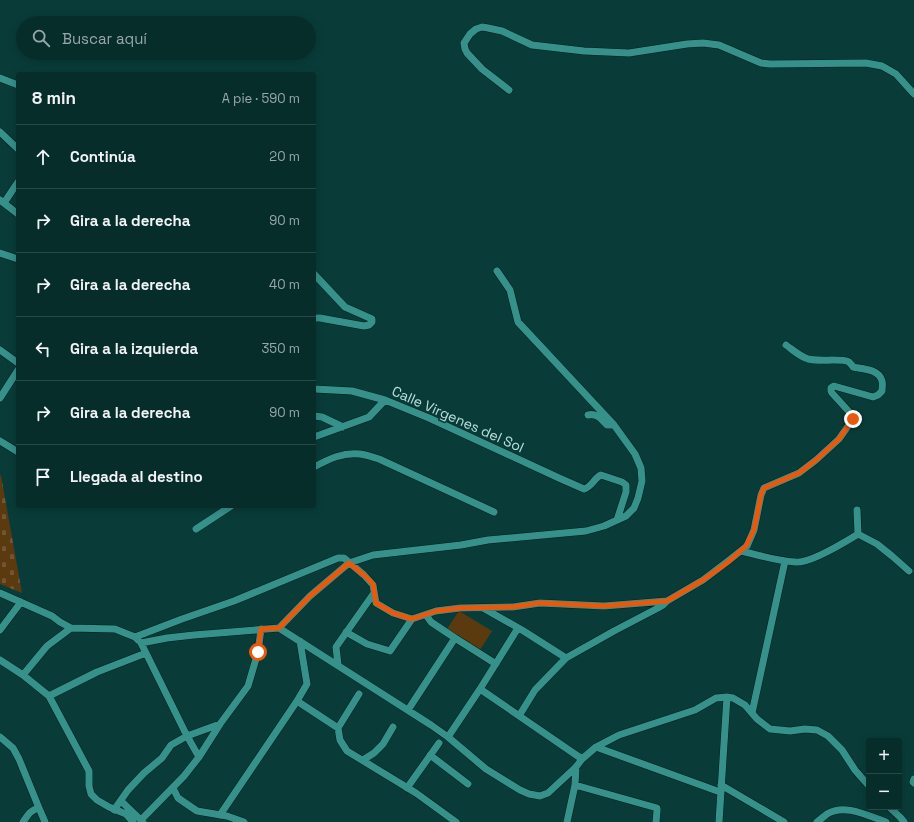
<!DOCTYPE html>
<html lang="es">
<meta charset="utf-8">
<style>
:root{--surface:#072d2b;--page:#103533;--text:#f1f3f6;--muted:#98a8a9;--line:#284947}
body{margin:0;font-family:"Space Grotesk",sans-serif;background:var(--page);color:var(--text)}
.controls{position:absolute;right:12px;bottom:12px;display:grid;overflow:hidden;border-radius:4px;box-shadow:0 2px 10px #0003}
.controls button{width:36px;height:36px;display:grid;place-items:center;padding:0;border:0;border-bottom:1px solid var(--line);background:var(--surface);color:var(--text);font:20px sans-serif}
.stop{position:absolute;width:12px;height:12px;margin:-9px;border:3px solid #ea580c;border-radius:50%;background:#fff}
.stop.end{background:#ea580c;border-color:#fff;box-shadow:0 1px 4px #0008}
.list{margin:0;padding:0;list-style:none}
h2{display:flex;justify-content:space-between;align-items:center;height:52px;margin:0;padding:0 16px;font-size:17px}
h2 small{font-size:13px;font-weight:400;color:var(--muted)}
.list li{display:grid;grid-template-columns:26px 1fr auto;gap:12px;align-items:center;box-sizing:border-box;height:64px;padding:0 16px;border-top:1px solid var(--line)}
.list b{display:block;font-size:15px;white-space:nowrap}
.list em{font-size:13px;font-style:normal;color:var(--muted)}
.icon{flex:none;width:22px;height:22px;fill:none;stroke:currentColor;stroke-width:2;stroke-linecap:round;stroke-linejoin:round}
.map{position:relative;flex:none;width:914px;height:822px;overflow:hidden}
.search{position:absolute;background:var(--surface);box-shadow:0 2px 10px #0003;left:16px;top:16px;width:300px;height:44px;display:flex;align-items:center;gap:10px;box-sizing:border-box;padding:0 14px;border-radius:22px;color:var(--muted);font-size:15px}
.panel{position:absolute;background:var(--surface);box-shadow:0 2px 10px #0003;left:16px;top:72px;width:300px;height:436px;border-radius:4px}
.map>svg:first-child{display:block}
.grass{fill:#5b3a0f}
.cemetery{fill:url(#cemetery-stones)}
.lines{fill:none;stroke-linecap:round;stroke-linejoin:round}
.street-casing{stroke:#04201e;stroke-width:8}
.street{stroke:#36918b;stroke-width:7}
.route{stroke:#ea580c;stroke-width:5}
.labels{text-anchor:middle;dominant-baseline:central;stroke-width:3.5;stroke-linejoin:round;paint-order:stroke}
.street-label{font-size:14px;fill:#b7e0dc;stroke:#093c39}
</style>
<div class="map">
<svg width="914" height="822" viewBox="0 0 914 822">
<defs>
<pattern id="cemetery-stones" width="16" height="16" patternUnits="userSpaceOnUse"><rect width="16" height="16" fill="#5b3a0f"/><path d="M2 7V4a2 2 0 0 1 4 0v3zM10 15v-3a2 2 0 0 1 4 0v3z" fill="#705631"/></pattern>
</defs>
<rect width="100%" height="100%" fill="#093c39"/>
<path class="grass" d="M459 611 492 631 480 650 447 629Z"/>
<path class="cemetery" d="M0 475 1 476 22 593 0 584Z"/>
<g class="lines">
<defs>
<path id="street" d="M0 78 18 85
M509 90 482 69 467 53 465 49 464 43 470 34 476 29 482 27 488 28 502 31 532 45 584 51 629 53 687 44 703 43 719 45 761 63 770 64 866 63 882 66 896 74 914 94
M0 132 18 149
M0 200 18 214
M4 203 18 182
M0 253 18 259
M314 274 345 307 372 319V322L369 325 364 326 320 318H314
M0 350 18 363
M314 389 352 391 385 400 429 418 559 478 584 489C592 487 594 478 601 475L622 482 626 485V492L617 520
M0 398 18 370
M588 415C597 413 601 419 607 425H614
M314 416 322 417 343 427
M314 437 369 417 385 400
M0 441 18 452
M314 467C329 459 343 452 360 454 366 455 373 457 379 459L494 512
M196 529 231 506
M858 534 877 544 892 556 909 571
M741 551C758 555 777 561 795 562 810 564 845 542 858 534L857 510
M0 593 52 616 60 622 71 628 115 629 135 637 138 640
M483 608 522 630 566 658
M426 615 431 622 455 638 496 664
M279 628 310 596 349 563 373 555 461 545 488 540 586 531 604 526 626 516 634 508 638 498 642 481 641 468 635 454 614 425 518 322 510 290 497 271
M0 630 21 602
M346 632 367 644 390 651 412 619
M135 637 182 619 234 601 338 558H344L364 575 373 585 376 603 393 613 412 619 436 611 460 608 513 607 540 603 604 606 667 601 703 580 728 561 747 546 754 530 761 495 764 488 799 473 816 460 839 439 853 419 852 415 832 393 831 391V388L834 386 873 397 878 395 882 391C882 388 883 384 882 381 879 369 863 369 853 367 852 365 851 364 849 362 842 358 819 362 808 359 799 356 793 350 786 345
M146 653 187 736 199 757
M0 660 23 675 49 696 89 771V786L91 794 97 800 109 807 126 814 133 822
M338 665 336 647 374 593
M23 675 47 646 71 628
M480 689 582 759
M359 694 338 728 340 740 347 751 416 793 456 822
M49 696 97 672 146 653 141 643 167 638 194 635 279 628 431 725 448 737 486 769 520 790 529 794 540 796 548 793 576 767 582 759 596 747 619 735 695 710 716 698 727 697 733 698 745 705 757 719 770 729 790 731 805 729 817 730 828 736 842 750 855 770 869 786
M297 701 338 728
M408 710 455 638
M752 713 785 561
M519 716 535 690 566 658 614 631 658 608 663 605 667 601
M0 737 13 748 19 759 39 808 45 822
M448 737 480 689 518 628
M596 747 720 792
M430 755 468 784
M363 760 374 753 383 744 393 727
M914 779 913 782 914 783
M575 785 657 808V811L656 822
M721 785 784 822
M173 788 178 798 197 811 227 816 244 822
M407 788 439 743
M121 801 143 822
M889 807 900 817 904 822
M114 810 128 790 144 773 162 758 171 745 187 736 220 724
M220 815 297 701 307 684 300 641
M141 820 184 776 199 757 220 724 248 686 258 652 261 629
M23 822C28 815 30 810 39 808
M567 822 575 785 576 767
M719 822 727 697
M817 822C820 820 823 817 827 814 845 803 868 816 886 822"/>
</defs>
<use href="#street" class="street-casing"/>
<use href="#street" class="street"/>
</g>
<g class="lines">
<path class="route" d="M258 652 261 629 279 628 310 596 349 563 364 575 373 584 376 603 393 613 412 619 436 611 460 608 513 607 540 603 604 606 667 601 703 580 728 562 746 546 754 530 761 495 764 488 799 473 816 460 839 439 853 419"/>
</g>
<g class="labels">
<g class="street-label">
<text transform="translate(458 419) rotate(24)">Calle Virgenes del Sol</text>
</g>
</g>
</svg>
<div class="controls">
<button>+</button>
<button>−</button>
</div>
<div class="stop" style="left:258px;top:652px"></div>
<div class="stop end" style="left:853px;top:419px"></div>
<div class="search"><svg class="icon" aria-label="search" viewBox="0 0 24 24"><circle cx="10" cy="10" r="6"/><path d="M15 15l6 6"/></svg>Buscar aquí</div>
<section class="panel">
<h2>8 min<small>A pie · 590 m</small></h2>
<ul class="list">
<li><svg class="icon" aria-label="ahead" viewBox="0 0 24 24"><path d="M12 20V5M6 11l6-6 6 6"/></svg><div><b>Continúa</b></div><em>20 m</em></li>
<li><svg class="icon" aria-label="right" viewBox="0 0 24 24"><path d="M7 20v-9h11M14 6l5 5-5 5"/></svg><div><b>Gira a la derecha</b></div><em>90 m</em></li>
<li><svg class="icon" aria-label="right" viewBox="0 0 24 24"><path d="M7 20v-9h11M14 6l5 5-5 5"/></svg><div><b>Gira a la derecha</b></div><em>40 m</em></li>
<li><svg class="icon" aria-label="left" viewBox="0 0 24 24"><path d="M17 20v-9H6M10 6l-5 5 5 5"/></svg><div><b>Gira a la izquierda</b></div><em>350 m</em></li>
<li><svg class="icon" aria-label="right" viewBox="0 0 24 24"><path d="M7 20v-9h11M14 6l5 5-5 5"/></svg><div><b>Gira a la derecha</b></div><em>90 m</em></li>
<li><svg class="icon" aria-label="arrive" viewBox="0 0 24 24"><path d="M6 21V4h12l-3 4 3 4H6"/></svg><div><b>Llegada al destino</b></div></li>
</ul>
</section>
</div>
